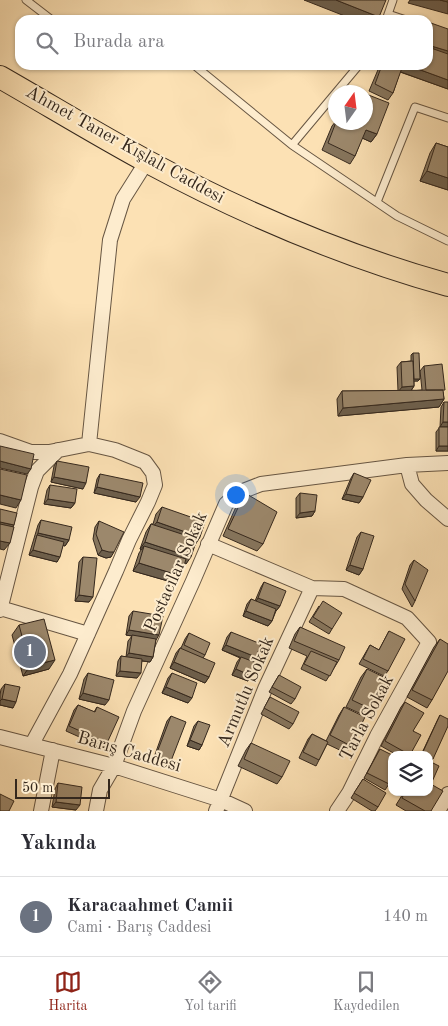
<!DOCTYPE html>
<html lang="tr">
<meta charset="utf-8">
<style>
:root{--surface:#fff;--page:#f2f2f3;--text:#2b2b33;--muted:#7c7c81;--line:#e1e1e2;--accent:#8f2418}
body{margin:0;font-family:"Old Standard TT",serif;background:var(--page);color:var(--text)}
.controls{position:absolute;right:15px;bottom:15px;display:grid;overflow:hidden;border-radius:10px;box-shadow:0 1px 4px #0004}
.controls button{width:45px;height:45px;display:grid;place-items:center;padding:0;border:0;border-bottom:1px solid var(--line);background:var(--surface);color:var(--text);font:25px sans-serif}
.compass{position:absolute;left:328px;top:85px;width:45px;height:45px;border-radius:50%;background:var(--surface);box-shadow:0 1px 4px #0004;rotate:14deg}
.scale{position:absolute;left:15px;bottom:12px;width:95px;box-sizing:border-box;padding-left:5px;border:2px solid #35281d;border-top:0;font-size:14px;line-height:18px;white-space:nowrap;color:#35281d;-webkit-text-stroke:4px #fdecce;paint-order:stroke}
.you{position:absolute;left:235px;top:494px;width:18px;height:18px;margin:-12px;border:4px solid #fff;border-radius:50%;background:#1a73e8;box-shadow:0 0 0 8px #1a73e833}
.badge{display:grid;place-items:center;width:32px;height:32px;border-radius:50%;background:var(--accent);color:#fff;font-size:16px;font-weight:700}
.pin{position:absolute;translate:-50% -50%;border:2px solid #fff;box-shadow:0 1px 5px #0006}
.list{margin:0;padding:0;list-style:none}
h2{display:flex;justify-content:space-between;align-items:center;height:65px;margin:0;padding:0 20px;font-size:21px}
h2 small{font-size:16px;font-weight:400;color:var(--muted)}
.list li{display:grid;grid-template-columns:32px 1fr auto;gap:15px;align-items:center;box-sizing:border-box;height:80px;padding:0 20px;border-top:1px solid var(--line)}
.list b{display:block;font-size:19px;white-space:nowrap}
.list p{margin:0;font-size:16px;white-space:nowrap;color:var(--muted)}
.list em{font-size:16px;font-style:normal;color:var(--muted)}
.icon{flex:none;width:28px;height:28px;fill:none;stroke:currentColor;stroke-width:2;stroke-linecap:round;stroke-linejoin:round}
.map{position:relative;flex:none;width:448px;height:811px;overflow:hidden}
.search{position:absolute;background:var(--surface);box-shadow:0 1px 4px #0004;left:15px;right:15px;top:15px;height:55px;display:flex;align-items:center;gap:12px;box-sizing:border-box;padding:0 18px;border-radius:15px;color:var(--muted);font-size:19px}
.sheet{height:145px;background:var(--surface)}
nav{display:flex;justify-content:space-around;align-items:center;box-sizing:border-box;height:70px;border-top:1px solid var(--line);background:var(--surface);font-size:14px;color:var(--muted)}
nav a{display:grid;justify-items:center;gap:2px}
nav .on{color:var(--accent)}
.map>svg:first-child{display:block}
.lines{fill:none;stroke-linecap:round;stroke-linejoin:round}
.service-casing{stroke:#675643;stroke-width:9}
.minor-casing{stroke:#675643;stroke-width:16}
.primary-casing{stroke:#35281d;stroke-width:24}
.service{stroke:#fdecce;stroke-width:7}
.minor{stroke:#fdecce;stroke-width:14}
.primary{stroke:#fce1b4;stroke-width:22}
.wall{fill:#86755d;stroke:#35281d}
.shaded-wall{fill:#6d5f4c;stroke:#35281d}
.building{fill:#9c886c;stroke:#35281d}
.labels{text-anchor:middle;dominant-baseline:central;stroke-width:4;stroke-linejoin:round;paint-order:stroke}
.street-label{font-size:18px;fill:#35281d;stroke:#fdecce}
</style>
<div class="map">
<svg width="448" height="811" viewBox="0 0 448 811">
<rect width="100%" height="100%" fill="#fce1b4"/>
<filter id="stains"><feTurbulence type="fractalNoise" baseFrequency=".004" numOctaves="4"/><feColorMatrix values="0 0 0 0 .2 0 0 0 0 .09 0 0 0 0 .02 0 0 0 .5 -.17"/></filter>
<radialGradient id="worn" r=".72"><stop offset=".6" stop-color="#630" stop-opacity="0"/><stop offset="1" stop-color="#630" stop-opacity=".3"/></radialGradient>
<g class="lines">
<defs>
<path id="service" d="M26 0 52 20
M388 14 406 20
M386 20 393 0
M194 65 292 145 397 216 448 241
M292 145 359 65
M377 202 415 107 448 118"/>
<path id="minor" d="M0 441 31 452H49L89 444 115 450 145 462 153 473 155 485 148 502 129 540 116 571 70 674 32 744
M89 444 110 240 123 199 147 161
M407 465 412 484 426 500 448 519
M208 544 312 588 344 589 407 618 429 642 377 736 349 793 337 811
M0 608 88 634
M0 610 31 487 37 471 58 450
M0 737 114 766 221 800 245 811
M41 811 53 750
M96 811 100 790 114 766 134 711 193 581 226 504 238 493 261 484 407 465 448 463
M216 811 265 689 312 588
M438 811 448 794"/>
<path id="primary" d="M0 77C49 105 98 135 148 162 243 213 344 256 448 285"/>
</defs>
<use href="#service" class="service-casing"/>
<use href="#minor" class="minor-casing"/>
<use href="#primary" class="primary-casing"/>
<use href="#service" class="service"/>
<use href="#minor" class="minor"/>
<use href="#primary" class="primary"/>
</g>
<path class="wall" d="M448 29V89L400 72 393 93 388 100 369 91 380 65H428Z
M336 121V122L377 134 371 142 362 138 355 156 350 164 322 150 332 126Z
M436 143 448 147V190L420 181 430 153Z
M413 353 418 381H414V386L411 391 422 390 420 371 424 366 443 392 444 399 439 407 338 416 337 399 342 391H398L397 367 401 362 411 361V355Z
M444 402 448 451H436V432L440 427 441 407Z
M57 461 83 489 51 482 54 466Z
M354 473 363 497 359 503 342 499 351 478Z
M100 474 136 502 94 493 97 479Z
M50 485 75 503 71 508 44 504 47 490Z
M245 493 263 544 257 551 223 536 239 500Z
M300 493 315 511 312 516 296 518V498Z
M162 507 200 537 196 543 186 564H184L175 583 133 571 139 553 141 550 140 549 146 532 151 524H153L156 514Z
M41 520 69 540 65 546 63 545 57 562 29 555 38 525Z
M99 521 111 557 106 558 98 555 93 539 95 527Z
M361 532 363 569 359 575 346 570 357 537Z
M83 557 89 602 75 601 79 562Z
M414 560 415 601 412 607 402 589 410 565Z
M264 582 280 606 276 611 272 621 268 626 243 616 247 604 251 599 255 601 261 587Z
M319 606 332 629 329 634 309 622Z
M133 611 156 639 153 657 150 662 142 661 137 678 116 676 118 661 121 656 126 657 128 641 132 636 126 635 129 616Z
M19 625 49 669 23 676 12 635Z
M300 627 339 660 326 681 301 669 307 656 289 648 295 634Z
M389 631 388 671 384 676 359 664 370 645 379 650Z
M231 632 256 657 252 662 248 681 232 675 237 662 240 658 222 650 227 637Z
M189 633 205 655 203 658 209 677 205 683 170 668 176 653 180 648H181L185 639Z
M440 639 432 700 427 708 407 697 434 647Z
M367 669 373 710 368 717 346 707 361 677Z
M88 673 105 705 79 699 84 679Z
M172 673 188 703 162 693 168 678Z
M279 675 295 699 291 704 269 692Z
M5 684 13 708 0 705V695L1 689Z
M270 697 293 724 289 729 261 714Z
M405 702 413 731 410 755H397L381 746 401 707Z
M78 705 94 712 97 707 107 743 104 748 66 731 74 710Z
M344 707 351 746 346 753 327 744 316 766 299 758 308 739 312 734 326 741 339 715Z
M440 715 433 759 430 762 431 811H406L396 805 404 792H429V755H421L437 721Z
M171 716 168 766 153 760 167 721Z
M198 721 202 745 199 750 187 746 194 726Z
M251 743 282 777 277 784 238 766 246 750Z
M380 749 389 784 385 790 364 778Z
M363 779 378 807 375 811H372L351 798Z
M58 783 76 810 52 807 55 789Z"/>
<path class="shaded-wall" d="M304 0H336L379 17 377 20H355Z
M410 0H440L448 2V14L408 3Z
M428 45 448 51V64L428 57Z
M402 65H407L448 80V89L398 71Z
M366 130 377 134 371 142 360 137Z
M427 171 448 178V190L420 181Z
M413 379H420L418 381H411Z
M414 386 410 392H398L402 387Z
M444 399 439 407 338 416 343 408Z
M443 422H448V427H440Z
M439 446H448V451H436Z
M0 461 31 469 27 474 0 468Z
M54 477 86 483 83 489 51 482Z
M97 487 140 497 136 502 94 493Z
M346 494 363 497 359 503 342 499Z
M0 495 21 500 16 508 0 504Z
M48 499 75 503 71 508 44 504Z
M315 511 312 516 296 518 300 513Z
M0 522 14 525 10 531 0 528Z
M157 522 200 537 195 545 151 529Z
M38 533 69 540 65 546 36 539Z
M0 541 10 543 4 550 0 549Z
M145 542 191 557 186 564 143 550 144 546 141 550 140 549Z
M33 550 60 557 57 562 29 555Z
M102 550 114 552 111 557 106 558 98 555Z
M139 563 181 576 175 583 133 571Z
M350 565 363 569 359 575 346 570Z
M79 595 93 597 89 602 75 601Z
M258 598 280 606 276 611 255 603Z
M246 611 272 621 268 626 243 616Z
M129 630 159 635 156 640 126 635Z
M226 645 256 657 252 662 222 650Z
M129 653 153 657 150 662 125 658Z
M55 660 49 669 23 676 30 666Z
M174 662 209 677 205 683 170 668Z
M236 669 252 676 248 681 232 675Z
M120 671 141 673 137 678 116 676Z
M166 687 192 698 188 703 162 693Z
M83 693 109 700 105 705 79 699Z
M2 699 16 702 13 708 0 705V701Z
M190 740 202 745 199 750 187 746Z
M156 755 171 761 168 766 153 760Z
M56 802 80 805 76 810 52 807Z"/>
<path class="building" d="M336 0H386L379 17Z
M440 0H448V2Z
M428 22 448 29V51L428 45Z
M428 47 448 54V80L407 65H428Z
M382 65H403L393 93 375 84Z
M366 94 389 103 377 134 366 130 355 156 328 143 336 122H366Z
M436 143 448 147V178L427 171Z
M413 353H419L420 379H414Z
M413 361 414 386 402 387 401 362Z
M442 364 445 390H426L424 366Z
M443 390 444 399 343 408 342 391Z
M444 402H448V422H443Z
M439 427H448V446H439Z
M0 446 34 454 31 469 0 461Z
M57 461 89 467 86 483 54 477Z
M0 469 27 475 21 500 0 495Z
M354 473 371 480 363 497 346 494Z
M100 474 143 483 140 497 97 487Z
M50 485 77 489 75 503 48 499Z
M245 493 277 512 263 544 228 529Z
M300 493 317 495 315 511 300 513Z
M162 507 205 522 200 537 157 522Z
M0 509 17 513 14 525 0 522Z
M41 520 72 527 69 540 38 533Z
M99 521 124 532 114 552H109L102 550 96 534Z
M0 524 14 527 10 543 0 541Z
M151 524 197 539 191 557 145 542Z
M361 532 374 536 363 569 350 565Z
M37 535 64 542 60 557 33 550Z
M144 546 186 559 181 576 139 563Z
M83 557 97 558 93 597 79 595Z
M414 560 428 570 415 601 405 584Z
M264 582 286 591 280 606 258 598Z
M251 599 276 609 272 621 246 611Z
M323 601 342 613 332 629 313 617Z
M133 611 163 616 159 635 129 630Z
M44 619 55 660 30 666 19 625Z
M300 627 345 647 339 660 294 641Z
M389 631 405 639 388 671 363 659 370 645 379 650Z
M231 632 261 644 256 657 226 645Z
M189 633 210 643 205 655 184 645Z
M132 635 156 639 153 657 129 653Z
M440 639 448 644V671L432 700 412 690Z
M180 648 215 663 209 677 174 662Z
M311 651 337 662 330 676 304 664Z
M121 656 142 659 141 673 120 671Z
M241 657 257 663 252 676 236 669Z
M367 669 388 679 373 710 352 700Z
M88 673 114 680 109 700 83 693Z
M172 673 197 683 192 698 166 687Z
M279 675 301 687 295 699 272 687Z
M5 684 20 687 16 702 2 699Z
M270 697 299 712 293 724 264 708Z
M405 702 424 713 413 731 421 735 410 755 385 741Z
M78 705 95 712 97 707 119 717 107 743 69 726Z
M344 707 365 717 351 746 330 735Z
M440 715 448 719V726L433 759 429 757V755H424L422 754Z
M171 716 186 722 171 761 156 755Z
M198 721 210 725 202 745 190 740Z
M312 734 328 742 319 760 303 752Z
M251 743 290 761 282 777 244 759Z
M380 749 392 755V780L389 784 367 773Z
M429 761 439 766 431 784 429 783Z
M363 779 386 793 378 807 354 793Z
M58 783 82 787 80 805 56 802Z
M429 783 443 791 431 811H425L402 798 405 792H429Z
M0 794 14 801 9 811H0Z"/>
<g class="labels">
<g class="street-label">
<text transform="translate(125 145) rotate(29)">Ahmet Taner Kışlalı Caddesi</text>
<text transform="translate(176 572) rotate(-66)">Postacılar Sokak</text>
<text transform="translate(246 692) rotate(-67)">Armutlu Sokak</text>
<text transform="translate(367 718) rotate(-62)">Tarla Sokak</text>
<text transform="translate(129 752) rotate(16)">Barış Caddesi</text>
</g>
</g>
<rect width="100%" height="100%" filter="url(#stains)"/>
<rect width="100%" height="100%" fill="url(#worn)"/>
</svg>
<div class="controls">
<button><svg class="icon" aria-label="layers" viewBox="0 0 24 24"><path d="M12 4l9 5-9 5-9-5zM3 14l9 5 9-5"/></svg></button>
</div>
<svg class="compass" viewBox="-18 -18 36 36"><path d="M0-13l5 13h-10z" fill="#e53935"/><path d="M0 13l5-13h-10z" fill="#7c7c81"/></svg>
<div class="scale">50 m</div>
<div class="you"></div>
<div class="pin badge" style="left:30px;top:652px;background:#6b7280">1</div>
<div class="search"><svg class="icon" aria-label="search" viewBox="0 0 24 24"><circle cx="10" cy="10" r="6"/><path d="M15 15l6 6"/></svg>Burada ara</div>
</div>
<section class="sheet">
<h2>Yakında<small></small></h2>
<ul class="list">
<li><span class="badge" style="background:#6b7280">1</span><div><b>Karacaahmet Camii</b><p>Cami · Barış Caddesi</p></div><em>140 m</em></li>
</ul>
</section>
<nav>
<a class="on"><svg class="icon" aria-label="map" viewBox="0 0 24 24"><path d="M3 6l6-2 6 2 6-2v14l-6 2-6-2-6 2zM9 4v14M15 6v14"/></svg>Harita</a>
<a><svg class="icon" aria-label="directions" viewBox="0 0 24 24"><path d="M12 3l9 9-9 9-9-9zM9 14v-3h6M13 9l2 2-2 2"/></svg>Yol tarifi</a>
<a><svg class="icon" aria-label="saved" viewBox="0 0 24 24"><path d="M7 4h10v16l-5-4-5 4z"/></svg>Kaydedilen</a>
</nav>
